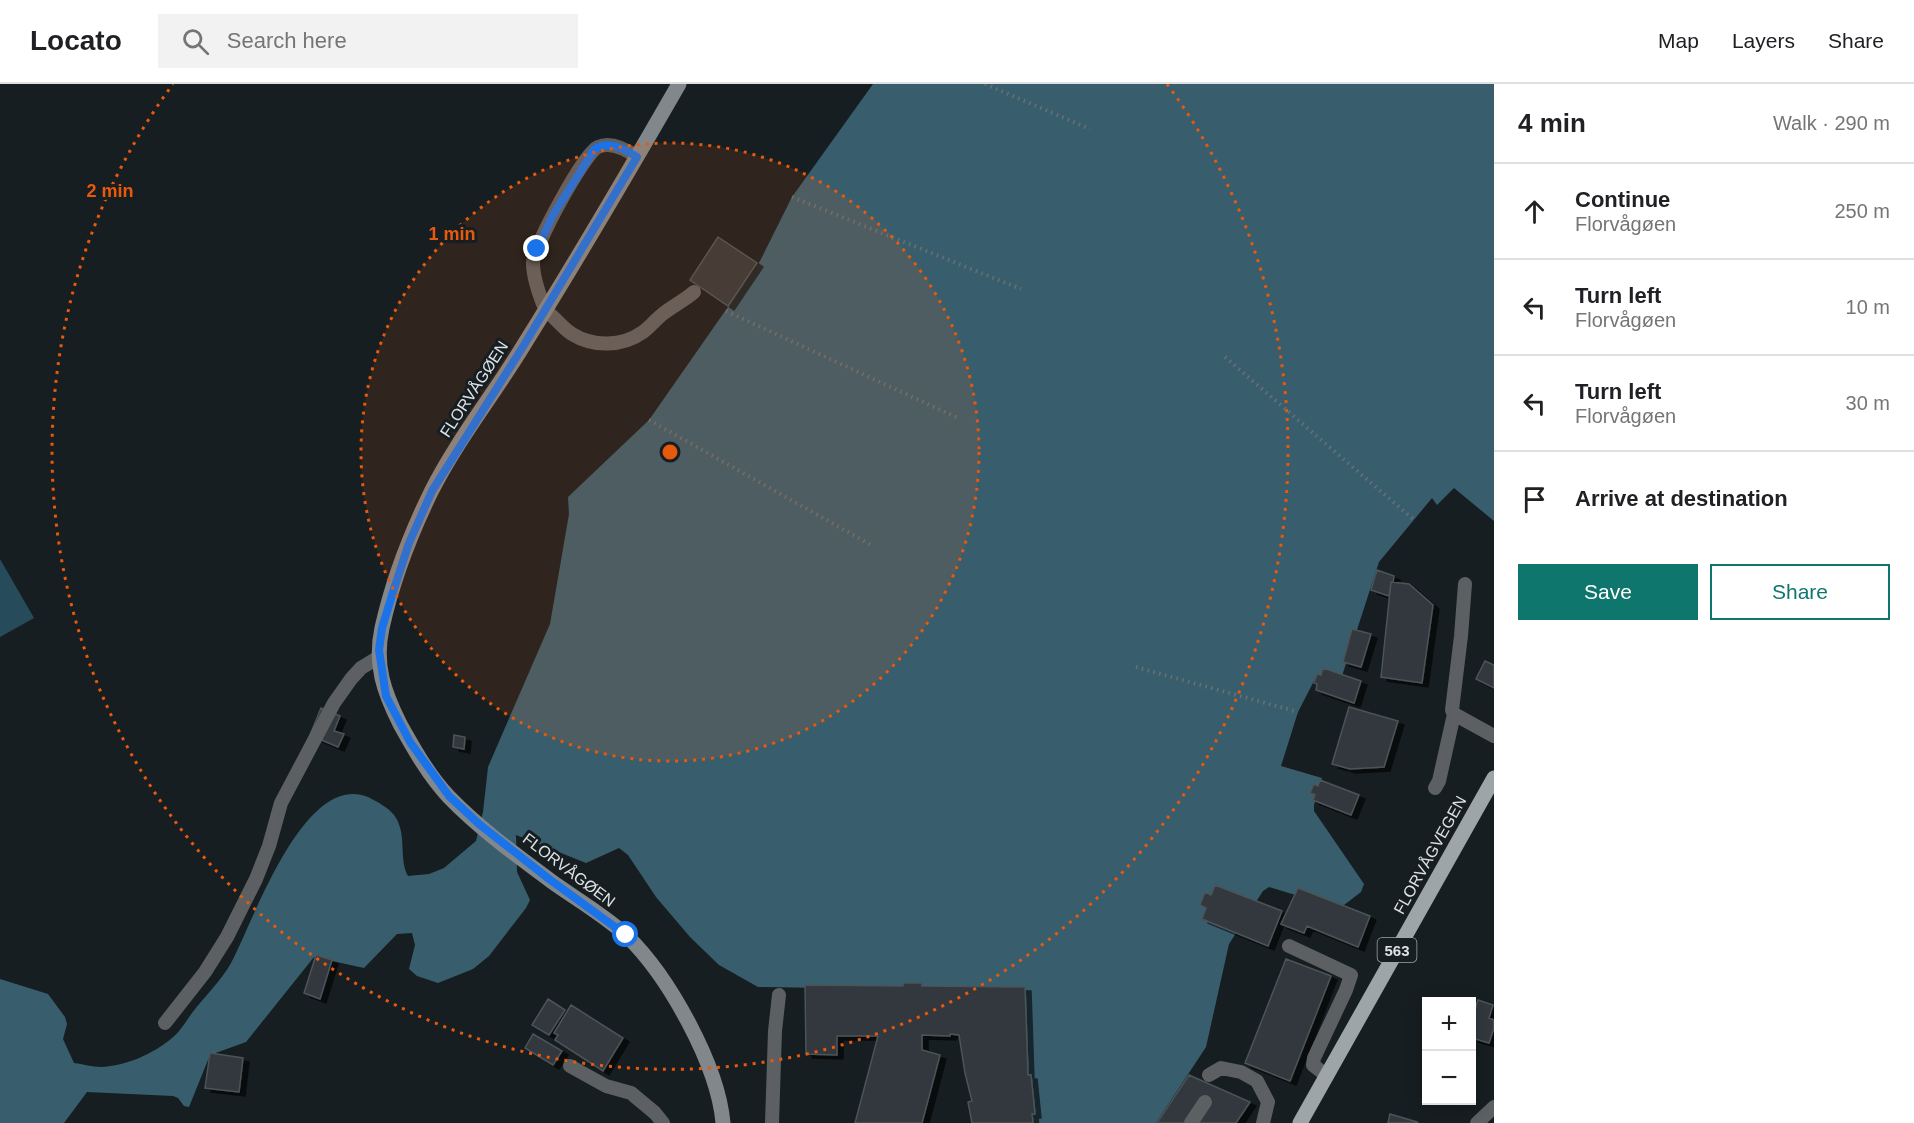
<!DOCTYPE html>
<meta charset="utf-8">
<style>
:root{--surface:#fff;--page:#f2f2f2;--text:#202124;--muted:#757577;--line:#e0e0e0;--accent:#0f766e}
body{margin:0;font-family:Helvetica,sans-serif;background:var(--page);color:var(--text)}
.controls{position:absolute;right:18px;bottom:18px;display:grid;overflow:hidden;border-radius:0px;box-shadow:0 3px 15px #0003}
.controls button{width:54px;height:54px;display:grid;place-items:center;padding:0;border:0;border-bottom:2px solid var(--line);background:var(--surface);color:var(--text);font:30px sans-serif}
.stop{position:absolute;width:18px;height:18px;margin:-14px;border:4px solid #1a73e8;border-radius:50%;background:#fff}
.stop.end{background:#1a73e8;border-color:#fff;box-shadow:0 2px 6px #0008}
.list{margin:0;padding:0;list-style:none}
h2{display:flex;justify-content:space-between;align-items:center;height:78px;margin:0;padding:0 24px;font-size:26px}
h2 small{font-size:20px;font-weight:400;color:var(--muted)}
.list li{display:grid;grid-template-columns:39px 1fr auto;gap:18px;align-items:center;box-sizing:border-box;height:96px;padding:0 24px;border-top:2px solid var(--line)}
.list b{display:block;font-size:22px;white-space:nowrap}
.list p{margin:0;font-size:20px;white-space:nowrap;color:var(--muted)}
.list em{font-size:20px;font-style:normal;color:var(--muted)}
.actions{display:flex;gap:12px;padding:18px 24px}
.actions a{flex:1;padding:14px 0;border:2px solid var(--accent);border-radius:0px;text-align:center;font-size:21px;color:var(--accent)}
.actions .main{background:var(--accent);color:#fff}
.icon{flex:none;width:33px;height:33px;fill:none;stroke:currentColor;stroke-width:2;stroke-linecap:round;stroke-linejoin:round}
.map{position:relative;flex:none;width:1494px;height:1039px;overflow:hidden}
header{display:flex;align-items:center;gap:36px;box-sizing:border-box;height:84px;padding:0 30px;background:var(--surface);border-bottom:2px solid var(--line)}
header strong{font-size:28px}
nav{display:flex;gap:33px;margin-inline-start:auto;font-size:21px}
.search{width:420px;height:54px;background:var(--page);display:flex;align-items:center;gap:15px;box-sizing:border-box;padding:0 21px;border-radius:0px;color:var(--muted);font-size:22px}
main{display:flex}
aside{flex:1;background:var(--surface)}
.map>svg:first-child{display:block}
.forest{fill:#264c5b}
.water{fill:#385e6e}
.building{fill:#30383c;stroke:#4b5458;stroke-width:1.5;filter:url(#shadow)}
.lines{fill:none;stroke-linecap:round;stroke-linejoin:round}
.path{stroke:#697073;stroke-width:4;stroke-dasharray:1.5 4.5;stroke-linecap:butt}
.lane{stroke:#5c6062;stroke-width:14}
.secondary{stroke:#81878a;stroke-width:15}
.primary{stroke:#9da5a9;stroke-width:15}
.route{stroke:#1a73e8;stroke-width:8}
.ring{fill:none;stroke:#e8590c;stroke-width:3;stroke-dasharray:3 6}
.labels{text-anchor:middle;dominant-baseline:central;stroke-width:6;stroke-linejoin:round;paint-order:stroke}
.shield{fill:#161e21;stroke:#a1a7aa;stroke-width:1.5}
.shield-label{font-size:15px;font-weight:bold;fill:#dde2e5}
.street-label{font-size:16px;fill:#dde2e5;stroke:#161e21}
.centre{fill:#e8590c;stroke:#161e21;stroke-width:3}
.ring-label{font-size:18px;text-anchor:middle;font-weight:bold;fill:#e8590c;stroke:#161e21;stroke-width:6;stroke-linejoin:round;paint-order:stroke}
</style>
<header>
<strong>Locato</strong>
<div class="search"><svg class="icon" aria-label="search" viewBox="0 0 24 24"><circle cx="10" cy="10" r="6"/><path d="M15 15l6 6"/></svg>Search here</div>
<nav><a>Map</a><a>Layers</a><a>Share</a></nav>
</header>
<main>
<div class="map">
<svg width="1494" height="1039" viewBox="0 0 1494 1039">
<defs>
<filter id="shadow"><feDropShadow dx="6" dy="4" stdDeviation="0" flood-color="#0009"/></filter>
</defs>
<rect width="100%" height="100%" fill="#161e21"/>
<path class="forest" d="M0 475 34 534 0 553Z"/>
<path class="water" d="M873 0H1494V437L1454 404 1437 421 1432 414 1379 478 1341 595 1317 591 1298 628 1281 682 1322 694 1314 721V727L1364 800 1361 808 1344 821 1292 810 1269 803 1263 807 1229 860 1206 963 1156 1039H1033L1026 990 1024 907 758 903 719 881 690 853 656 813 628 771 619 764 586 779 516 751 517 788 530 816 526 824 489 872 473 885 438 899 417 892 409 885 415 861 412 849 397 850 364 884 314 873 246 958 210 971 189 1023 184 1022 178 1014 173 1012 87 1008 64 1039H0V895L48 910 65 933 67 940 63 955 74 979C83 980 92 983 101 983 126 982 153 970 172 954 180 948 186 937 192 929 204 913 221 897 231 879 254 836 304 687 368 713 376 717 389 724 394 731 408 750 398 774 408 792L429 790 444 784 476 757 483 728 488 683 550 540 569 430 568 413 649 336 760 177 792 113Z"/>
<path class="building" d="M718 153 757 179 728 222 690 196Z
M1377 486 1394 492 1393 498H1391L1389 512 1371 506Z
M1391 498 1409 500 1433 521 1422 599 1381 593Z
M1352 545 1371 550 1361 583 1343 578Z
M1485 577 1494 581V604L1476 595Z
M1323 584 1361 597 1354 619 1316 606 1317 600 1314 599 1317 590 1321 591Z
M1349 623 1398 637 1384 683 1350 685 1332 680Z
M321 624 340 632 334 647 344 650 338 663 310 651Z
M454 651 465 653 464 665 453 663Z
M1320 696 1359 711 1351 731 1313 716 1315 711 1310 709 1314 700 1318 702Z
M1215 801 1282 827 1268 862 1202 835 1206 824 1200 821 1205 808 1211 811Z
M1298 804 1370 832 1358 863 1307 842 1304 849 1281 840Z
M316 871 332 876 320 915 304 909Z
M1286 875 1331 892 1290 997 1245 979Z
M903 899H922V902L1025 903 1028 991H1031L1035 1030H1032L1033 1039H972L968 1018 972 1017 965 989 959 951 950 950V952L922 951V966L940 971 922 1039H855L878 952H837V971L806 970 805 901 903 902Z
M548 915 565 926 549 951 532 941Z
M1478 916 1493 921 1489 934 1494 936V944L1489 959 1472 954V935Z
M571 921 623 954 603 987 555 956 558 951 554 949Z
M533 950 562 967 553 981 525 964Z
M210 969 243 974 239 1008 205 1004Z
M1189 991 1250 1018 1236 1039H1157Z
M1390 1030 1417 1038 1418 1039H1388Z"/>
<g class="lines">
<path class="path" d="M985 0 1090 45
M792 113 1021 205
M726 227 958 334
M1225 273 1413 435
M649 336 871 461
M1136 583 1298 628"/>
<path class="lane" d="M543 220C538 207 533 193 533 179 534 162 584 69 598 63 611 57 627 66 637 73
M551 231C558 237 564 245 572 250 593 263 622 263 643 248 650 243 656 235 664 229 673 222 685 216 694 208
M1465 500 1461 552 1452 626 1454 630 1494 652
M1435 704 1439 697 1454 630
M1289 862 1351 891 1346 906 1314 974 1313 981 1327 992
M165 939 205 888 227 853 256 795 269 762 281 719 334 619 351 595 361 584 379 573
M570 982 606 1002 631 1009 655 1029 663 1039
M1209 991 1221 984 1241 988 1257 997 1268 1018 1263 1039
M772 1039 775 947 779 911
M1191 1039 1205 1018
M1477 1039 1494 1023"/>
<path class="secondary" d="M679 0C629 87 578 174 525 259 495 309 457 356 431 408 411 449 392 499 382 544 374 581 384 608 400 640 414 665 429 692 449 713 479 744 516 771 551 797 576 815 604 831 627 852 669 893 718 981 723 1039"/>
<path class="primary" d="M1300 1039 1494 694"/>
</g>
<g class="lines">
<path class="route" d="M537 165 553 131 594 66C607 56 625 65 637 73L524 261 432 407 409 459 394 505 382 544 379 566 386 612 410 658 449 712 479 740 549 795 626 851"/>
</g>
<circle cx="670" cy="368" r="309" fill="#e8590c" fill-opacity=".12"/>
<g class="ring">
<circle cx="670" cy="368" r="309"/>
<path d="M1167 0A618 618 0 1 1 173 0"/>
</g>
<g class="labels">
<rect class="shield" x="1377.5" y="854" width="39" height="24" rx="4.5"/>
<g class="shield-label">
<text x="1397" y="866">563</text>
</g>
<g class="street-label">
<text transform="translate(474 305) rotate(-57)">FLORVÅGØEN</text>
<text transform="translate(1430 771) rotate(-61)">FLORVÅGVEGEN</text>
<text transform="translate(569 786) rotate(37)">FLORVÅGØEN</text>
</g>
</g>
<circle cx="670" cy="368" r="9" class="centre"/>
<g class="ring-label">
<text x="110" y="113">2 min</text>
<text x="452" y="156">1 min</text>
</g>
</svg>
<div class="controls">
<button>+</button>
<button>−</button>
</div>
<div class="stop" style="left:626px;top:851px"></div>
<div class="stop end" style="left:537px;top:165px"></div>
</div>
<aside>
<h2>4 min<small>Walk · 290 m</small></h2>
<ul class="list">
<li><svg class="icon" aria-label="ahead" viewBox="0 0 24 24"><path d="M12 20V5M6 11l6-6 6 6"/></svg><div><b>Continue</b><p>Florvågøen</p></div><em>250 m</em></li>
<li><svg class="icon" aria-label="left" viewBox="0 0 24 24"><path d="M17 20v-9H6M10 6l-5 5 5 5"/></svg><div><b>Turn left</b><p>Florvågøen</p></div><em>10 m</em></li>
<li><svg class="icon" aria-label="left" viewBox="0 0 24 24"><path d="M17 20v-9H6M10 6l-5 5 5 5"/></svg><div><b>Turn left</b><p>Florvågøen</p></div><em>30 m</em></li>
<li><svg class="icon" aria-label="arrive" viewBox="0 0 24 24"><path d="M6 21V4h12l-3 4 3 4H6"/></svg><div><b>Arrive at destination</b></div></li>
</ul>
<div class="actions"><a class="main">Save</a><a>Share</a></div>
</aside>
</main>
